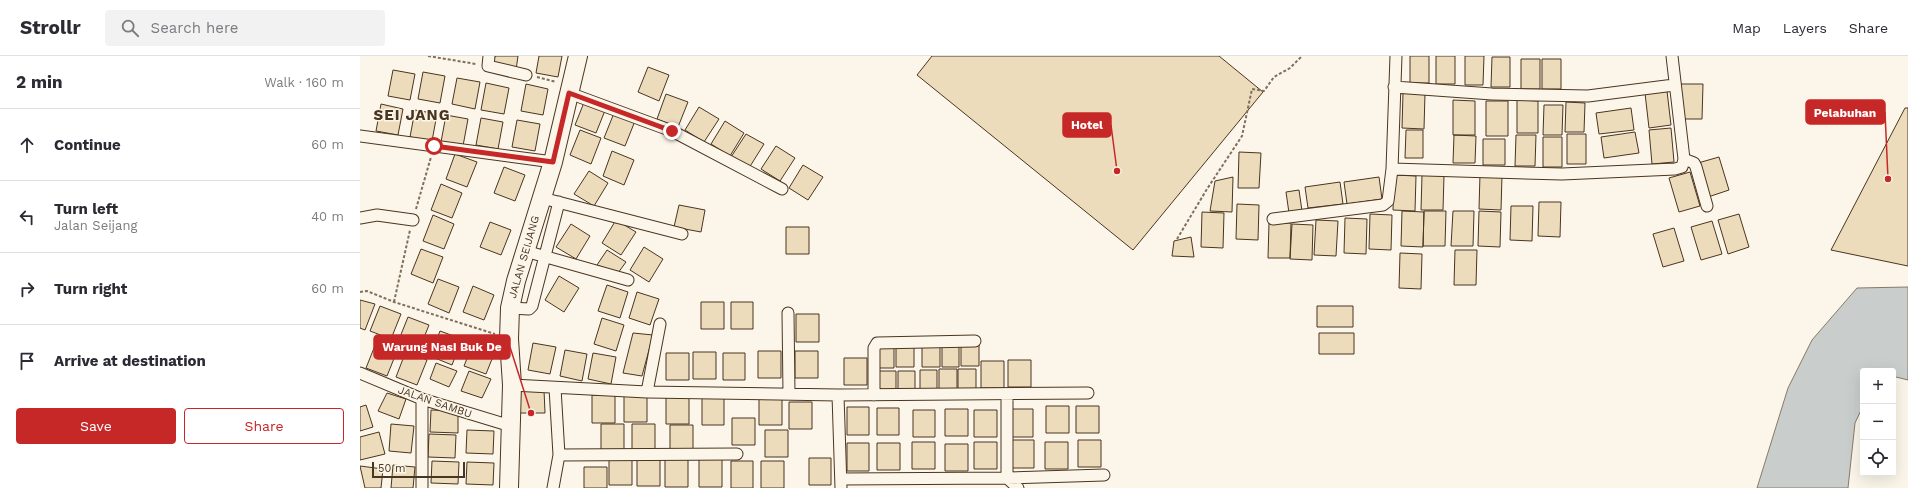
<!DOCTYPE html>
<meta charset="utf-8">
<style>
:root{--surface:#fff;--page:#f2f2f3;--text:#2b2b33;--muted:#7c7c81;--line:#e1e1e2;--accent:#c62828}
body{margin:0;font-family:"Work Sans",sans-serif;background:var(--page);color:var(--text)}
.controls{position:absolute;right:12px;bottom:12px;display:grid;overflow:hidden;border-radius:4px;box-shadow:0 4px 16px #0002}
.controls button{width:36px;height:36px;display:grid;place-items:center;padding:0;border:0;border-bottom:1px solid var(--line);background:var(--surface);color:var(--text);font:20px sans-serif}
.scale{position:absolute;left:12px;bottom:10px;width:93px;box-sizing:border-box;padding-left:4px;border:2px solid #4a3520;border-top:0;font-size:11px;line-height:14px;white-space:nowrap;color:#4a3520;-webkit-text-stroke:3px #fbf6e9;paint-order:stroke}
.stop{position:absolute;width:12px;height:12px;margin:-9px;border:3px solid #c62828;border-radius:50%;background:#fff}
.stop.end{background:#c62828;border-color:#fff;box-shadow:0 1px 4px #0008}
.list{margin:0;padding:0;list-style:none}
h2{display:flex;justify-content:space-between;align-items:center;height:52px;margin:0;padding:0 16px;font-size:17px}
h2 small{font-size:13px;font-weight:400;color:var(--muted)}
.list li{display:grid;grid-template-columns:26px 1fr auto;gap:12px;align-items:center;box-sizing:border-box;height:72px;padding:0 16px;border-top:1px solid var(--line)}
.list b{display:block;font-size:15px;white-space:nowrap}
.list p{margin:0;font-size:13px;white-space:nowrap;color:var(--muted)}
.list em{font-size:13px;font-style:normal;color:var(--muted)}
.actions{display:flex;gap:8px;padding:12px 16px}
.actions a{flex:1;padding:9px 0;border:1px solid var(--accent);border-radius:4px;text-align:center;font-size:14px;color:var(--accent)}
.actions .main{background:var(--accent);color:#fff}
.icon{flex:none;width:22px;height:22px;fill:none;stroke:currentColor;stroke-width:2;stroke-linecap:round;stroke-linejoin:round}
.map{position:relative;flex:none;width:1548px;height:432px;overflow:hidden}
header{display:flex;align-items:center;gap:24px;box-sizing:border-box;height:56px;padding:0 20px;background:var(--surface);border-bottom:1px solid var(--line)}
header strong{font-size:19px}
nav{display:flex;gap:22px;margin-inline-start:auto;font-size:14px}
.search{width:280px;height:36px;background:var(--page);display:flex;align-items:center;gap:10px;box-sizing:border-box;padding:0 14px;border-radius:4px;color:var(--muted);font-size:15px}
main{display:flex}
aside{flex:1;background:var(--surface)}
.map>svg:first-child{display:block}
.water{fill:#c9cecd;stroke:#887966}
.building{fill:#ecdcbc;stroke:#4a3520}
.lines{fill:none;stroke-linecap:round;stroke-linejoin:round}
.street-casing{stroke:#4a3520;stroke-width:13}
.primary-casing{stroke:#4a3520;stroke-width:20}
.path{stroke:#7f6f5c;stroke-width:2;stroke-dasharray:3 2;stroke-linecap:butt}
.street{stroke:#fbf6e9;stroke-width:11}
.primary{stroke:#fbf6e9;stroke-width:18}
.route{stroke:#c62828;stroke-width:5}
.labels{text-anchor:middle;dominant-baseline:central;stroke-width:3;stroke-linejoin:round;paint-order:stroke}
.street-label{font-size:11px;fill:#4a3520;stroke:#fbf6e9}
.district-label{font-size:15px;font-weight:bold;letter-spacing:1px;fill:#4a3520;stroke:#fbf6e9}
.leader{fill:none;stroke:#c62828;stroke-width:1.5}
.callout-dot{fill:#c62828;stroke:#fbf6e9;stroke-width:1.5}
.callout{fill:#c62828;stroke:#c62828;stroke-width:1.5}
.callout-label{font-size:12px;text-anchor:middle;font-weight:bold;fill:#fff}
</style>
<header>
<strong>Strollr</strong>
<div class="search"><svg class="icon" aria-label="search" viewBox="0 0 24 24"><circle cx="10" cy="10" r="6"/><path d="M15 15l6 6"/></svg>Search here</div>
<nav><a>Map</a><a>Layers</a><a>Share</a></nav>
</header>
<main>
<aside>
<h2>2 min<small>Walk · 160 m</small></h2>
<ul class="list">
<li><svg class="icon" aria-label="ahead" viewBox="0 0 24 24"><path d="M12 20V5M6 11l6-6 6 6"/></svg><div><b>Continue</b></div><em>60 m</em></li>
<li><svg class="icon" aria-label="left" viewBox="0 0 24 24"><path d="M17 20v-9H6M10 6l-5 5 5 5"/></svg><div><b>Turn left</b><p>Jalan Seijang</p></div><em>40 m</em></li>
<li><svg class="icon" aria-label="right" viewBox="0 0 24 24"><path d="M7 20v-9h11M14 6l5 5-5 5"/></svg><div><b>Turn right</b></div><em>60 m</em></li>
<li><svg class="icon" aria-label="arrive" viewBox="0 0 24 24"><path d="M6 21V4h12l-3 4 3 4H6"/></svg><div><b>Arrive at destination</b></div></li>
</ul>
<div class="actions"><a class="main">Save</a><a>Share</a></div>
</aside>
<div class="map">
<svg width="1548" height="432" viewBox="0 0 1548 432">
<rect width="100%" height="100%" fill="#fbf6e9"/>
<path class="water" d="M1548 231V324L1536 321 1533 322V315H1503V350L1495 367 1488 432H1397L1428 332 1452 284 1497 232Z"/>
<path class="building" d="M135 0H158L156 14 133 10Z
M179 0H202L198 21 176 17Z
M572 0H859L903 36 773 194 557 19Z
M1050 0H1069V27H1050Z
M1076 0H1095V28H1076Z
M1105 0H1124L1123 29H1105Z
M1132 1H1150V31H1131Z
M1161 3H1180V33H1161Z
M1182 3H1201V33H1182Z
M288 11 309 19 299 45 278 36Z
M33 14 55 18 50 44 28 40Z
M63 16 85 20 80 47 58 43Z
M97 22 120 26 115 53 92 48Z
M126 27 149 32 144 58 121 54Z
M166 28 188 33 183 59 161 55Z
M1321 28H1343L1342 63H1320Z
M1307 35 1311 69 1289 72 1285 37Z
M1043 37H1065L1064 73 1042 72Z
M306 38 328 46 318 71 297 63Z
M225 44 246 52 236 77 215 69Z
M1093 44 1115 45V79H1093Z
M1157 44 1178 45V77H1157Z
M1126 45H1148V80H1126Z
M1206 46 1225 47 1224 76H1205Z
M21 48 43 53 38 79 16 75Z
M1184 49H1203L1202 79H1183Z
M339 51 359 63 344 86 325 74Z
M1271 52 1274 74 1239 78 1236 57Z
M1545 52H1548V210L1471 194Z
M55 54 77 58 72 85 50 81Z
M254 57 275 65 265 90 244 82Z
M86 59 108 63 103 90 81 86Z
M121 62 143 66 138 93 116 89Z
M157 64 180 68 175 95 152 91Z
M365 65 384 77 370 100 351 88Z
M1311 72 1314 106 1292 108 1289 74Z
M220 74 241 82 231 108 210 99Z
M1046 74H1063V102H1045Z
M1275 76 1279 97 1244 102 1241 81Z
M386 78 404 88 389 112 371 101Z
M1207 78H1226V108H1207Z
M1094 79 1116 80 1115 107H1093Z
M1156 79H1176L1175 110H1155Z
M1183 81H1202V111H1183Z
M1123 83H1145V109H1123Z
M416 90 435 102 420 125 401 113Z
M252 95 274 104 264 129 243 120Z
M879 96 901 97 899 132H878Z
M95 98 117 106 107 131 86 123Z
M1359 101 1369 134 1348 141 1338 107Z
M443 109 463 121 448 144 429 132Z
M144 111 165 119 155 145 134 137Z
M229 115 248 127 234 150 214 138Z
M1330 116 1340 150 1319 156 1309 122Z
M1120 118 1142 119 1141 154 1119 153Z
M1034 119 1056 120 1055 155 1033 154Z
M1062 119H1084L1083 154H1061Z
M873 121 872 156 850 155 855 125Z
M1019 121 1022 143 987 148 984 126Z
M980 126 983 148 948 152 945 131Z
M81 128 102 137 92 162 71 154Z
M939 134 942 155 929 157 926 136Z
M1179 146H1201L1200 181 1178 180Z
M877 148 899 149 898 184 876 183Z
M319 149 345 154 341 176 314 171Z
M1151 150H1173L1172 185 1150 184Z
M1042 155 1064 156 1063 191 1041 190Z
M1064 155H1086L1085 190H1063Z
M1093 155H1114L1113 190H1091Z
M1119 155 1141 156 1140 191 1118 190Z
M842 156 864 157 863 192 841 191Z
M1010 158 1032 159 1031 194 1009 193Z
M1379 158 1389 191 1368 198 1358 164Z
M73 159 94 168 84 193 63 185Z
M985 162 1007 163 1006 198 984 197Z
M256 164 276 176 261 199 242 187Z
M956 164 978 165 976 200 954 199Z
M1352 165 1362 198 1341 204 1331 171Z
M130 166 151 174 141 199 120 191Z
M909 167H931L930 202H908Z
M211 168 230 180 216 203 196 191Z
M932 168 953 169 952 204 930 203Z
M426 171H449V198H426Z
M1314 172 1324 205 1303 211 1293 178Z
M831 181 834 201 812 200 814 185Z
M284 191 303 203 289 226 270 214Z
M61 193 83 201 73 227 51 218Z
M247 194 266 206 258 217 237 209Z
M1095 194H1117L1116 229H1094Z
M1040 197 1062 198 1061 233 1039 232Z
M199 220 219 232 204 256 185 244Z
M78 223 99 231 89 257 68 248Z
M247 229 268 236 260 262 238 255Z
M113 230 134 239 124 264 103 256Z
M277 236 299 243 290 269 269 262Z
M0 244 15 248 5 274 0 272Z
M341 246H364V273H341Z
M371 246H393V273H371Z
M20 250 41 258 31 283 10 275Z
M957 250H993V271H957Z
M436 258H459V286H436Z
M48 261 69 269 59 294 38 286Z
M242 262 264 269 256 295 234 288Z
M80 275 102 283 92 309 70 300Z
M273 277 293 279 282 320 263 317Z
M959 277H994V298H959Z
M114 285 136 293 126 318 104 310Z
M16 287 37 295 27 320 6 312Z
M173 287 196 291 190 318 168 314Z
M601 289H619V310H601Z
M562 290H580V311H562Z
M582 290H599V311H582Z
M517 291H534V312H517Z
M536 291H554V311H536Z
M205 294 227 298 222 325 200 320Z
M46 295 67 304 57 329 36 321Z
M398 295H421V322H398Z
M435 295H458V322H435Z
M333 296H356V323H333Z
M233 297 256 301 251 328 228 323Z
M306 297H329V324H306Z
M363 297H385V324H363Z
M484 302H507V329H484Z
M648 304H671V331H648Z
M621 305H644V332H621Z
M76 307 97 315 89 331 70 323Z
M579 313H597V334H579Z
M598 313H616V334H598Z
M560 314H577V335H560Z
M109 315 131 323 122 342 101 335Z
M519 315H536V336H519Z
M538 315H555V336H538Z
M184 334 185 357H157V335Z
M27 337 46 343 39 363 18 355Z
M232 339H255V367H232Z
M264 339H287V366H264Z
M306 341H329V368H306Z
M342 342H364V369H342Z
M399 342H422V369H399Z
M429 346H452V373H429Z
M6 349 13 371 0 375V351Z
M686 350H709V377H686Z
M716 350H739V377H716Z
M487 351H509V379H487Z
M517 352H539V379H517Z
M585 353H608V380H585Z
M651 353H673V381H651Z
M71 354 98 355V377L70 376Z
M553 354H575V381H553Z
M614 354H637V381H614Z
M372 362H395V389H372Z
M31 368 54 370 51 397 29 395Z
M241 368H264V395H241Z
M272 368H295V395H272Z
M310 369H333V397H310Z
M107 374 134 375 133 398 106 397Z
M405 374H428V401H405Z
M19 376 25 398 0 404V381Z
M69 378 96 379 95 402 68 401Z
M651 384H674V412H651Z
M718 384H741V411H718Z
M552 386H575V413H552Z
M614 386H637V413H614Z
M685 386H708V413H685Z
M487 387H509V415H487Z
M517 387H540V414H517Z
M585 388H608V415H585Z
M249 402H272V429H249Z
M449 402H471V429H449Z
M277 403H300V430H277Z
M305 403H328V431H305Z
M339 403H362V431H339Z
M72 405 99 406 98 428 71 427Z
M371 405H393V432H371Z
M401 405H424V432H401Z
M107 406 134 407 133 429 106 428Z
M33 409 55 411 53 432H31Z
M0 410 23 413 21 432H5Z
M224 411H247V432H224Z"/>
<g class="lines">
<defs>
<path id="street" d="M129 0 128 10 166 19
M1034 31 1132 38 1228 40 1314 29
M209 37 312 75 422 133
M0 80 193 106
M1324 103 1334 107 1336 111 1347 150
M1032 113 1202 118 1315 113 1322 111 1324 103 1312 0
M182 142 322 178
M0 162 17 159 53 164
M913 163 1023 149 1028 145 1032 113 1036 0
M165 195 268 224
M150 252 169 253 172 250 199 146
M428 257 429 338
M0 317 62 343 151 370
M152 329 287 336 478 339 728 337
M287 336 300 268
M478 339 481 432
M514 339V292L517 287 615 285
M647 339V422L658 432
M199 399 377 398
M481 423 647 422 744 419
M62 432V343
M193 432 199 399 195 332"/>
<path id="primary" d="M149 432 152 329 149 283 150 252 156 225 193 106 218 0"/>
</defs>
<use href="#street" class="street-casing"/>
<use href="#primary" class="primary-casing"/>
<path class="path" d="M68 0 116 8
M177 21 196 26
M56 153 71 101
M817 183 847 133 882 80 892 33 904 35 914 21 930 12 942 0
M0 236 7 235 34 246 135 278
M34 246 50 174"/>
<use href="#street" class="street"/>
<use href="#primary" class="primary"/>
</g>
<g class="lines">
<path class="route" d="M74 90 193 106 209 37 312 75"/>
</g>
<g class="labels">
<g class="street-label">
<text transform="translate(164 201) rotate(-74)">JALAN SEIJANG</text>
<text transform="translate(75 346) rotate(19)">JALAN SAMBU</text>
</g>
<g class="district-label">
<text x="52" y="59">SEI JANG</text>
</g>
</g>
<path class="leader" d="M1528 123L1525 56M757 115L751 69M171 357L150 291"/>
<g class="callout-dot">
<circle cx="1528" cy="123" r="4"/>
<circle cx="757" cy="115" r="4"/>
<circle cx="171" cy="357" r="4"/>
</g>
<g class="callout">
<rect x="1446" y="44" width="79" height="24" rx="4"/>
<rect x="703" y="57" width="48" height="24" rx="4"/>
<rect x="14" y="279" width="136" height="24" rx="4"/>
</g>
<g class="callout-label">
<text x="1485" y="61">Pelabuhan</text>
<text x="727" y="73">Hotel</text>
<text x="82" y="295">Warung Nasi Buk De</text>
</g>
</svg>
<div class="controls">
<button>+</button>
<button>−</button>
<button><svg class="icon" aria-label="locate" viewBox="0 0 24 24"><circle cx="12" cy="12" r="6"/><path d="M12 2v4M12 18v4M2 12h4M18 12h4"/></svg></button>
</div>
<div class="scale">50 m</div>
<div class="stop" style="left:74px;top:90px"></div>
<div class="stop end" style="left:312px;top:75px"></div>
</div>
</main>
